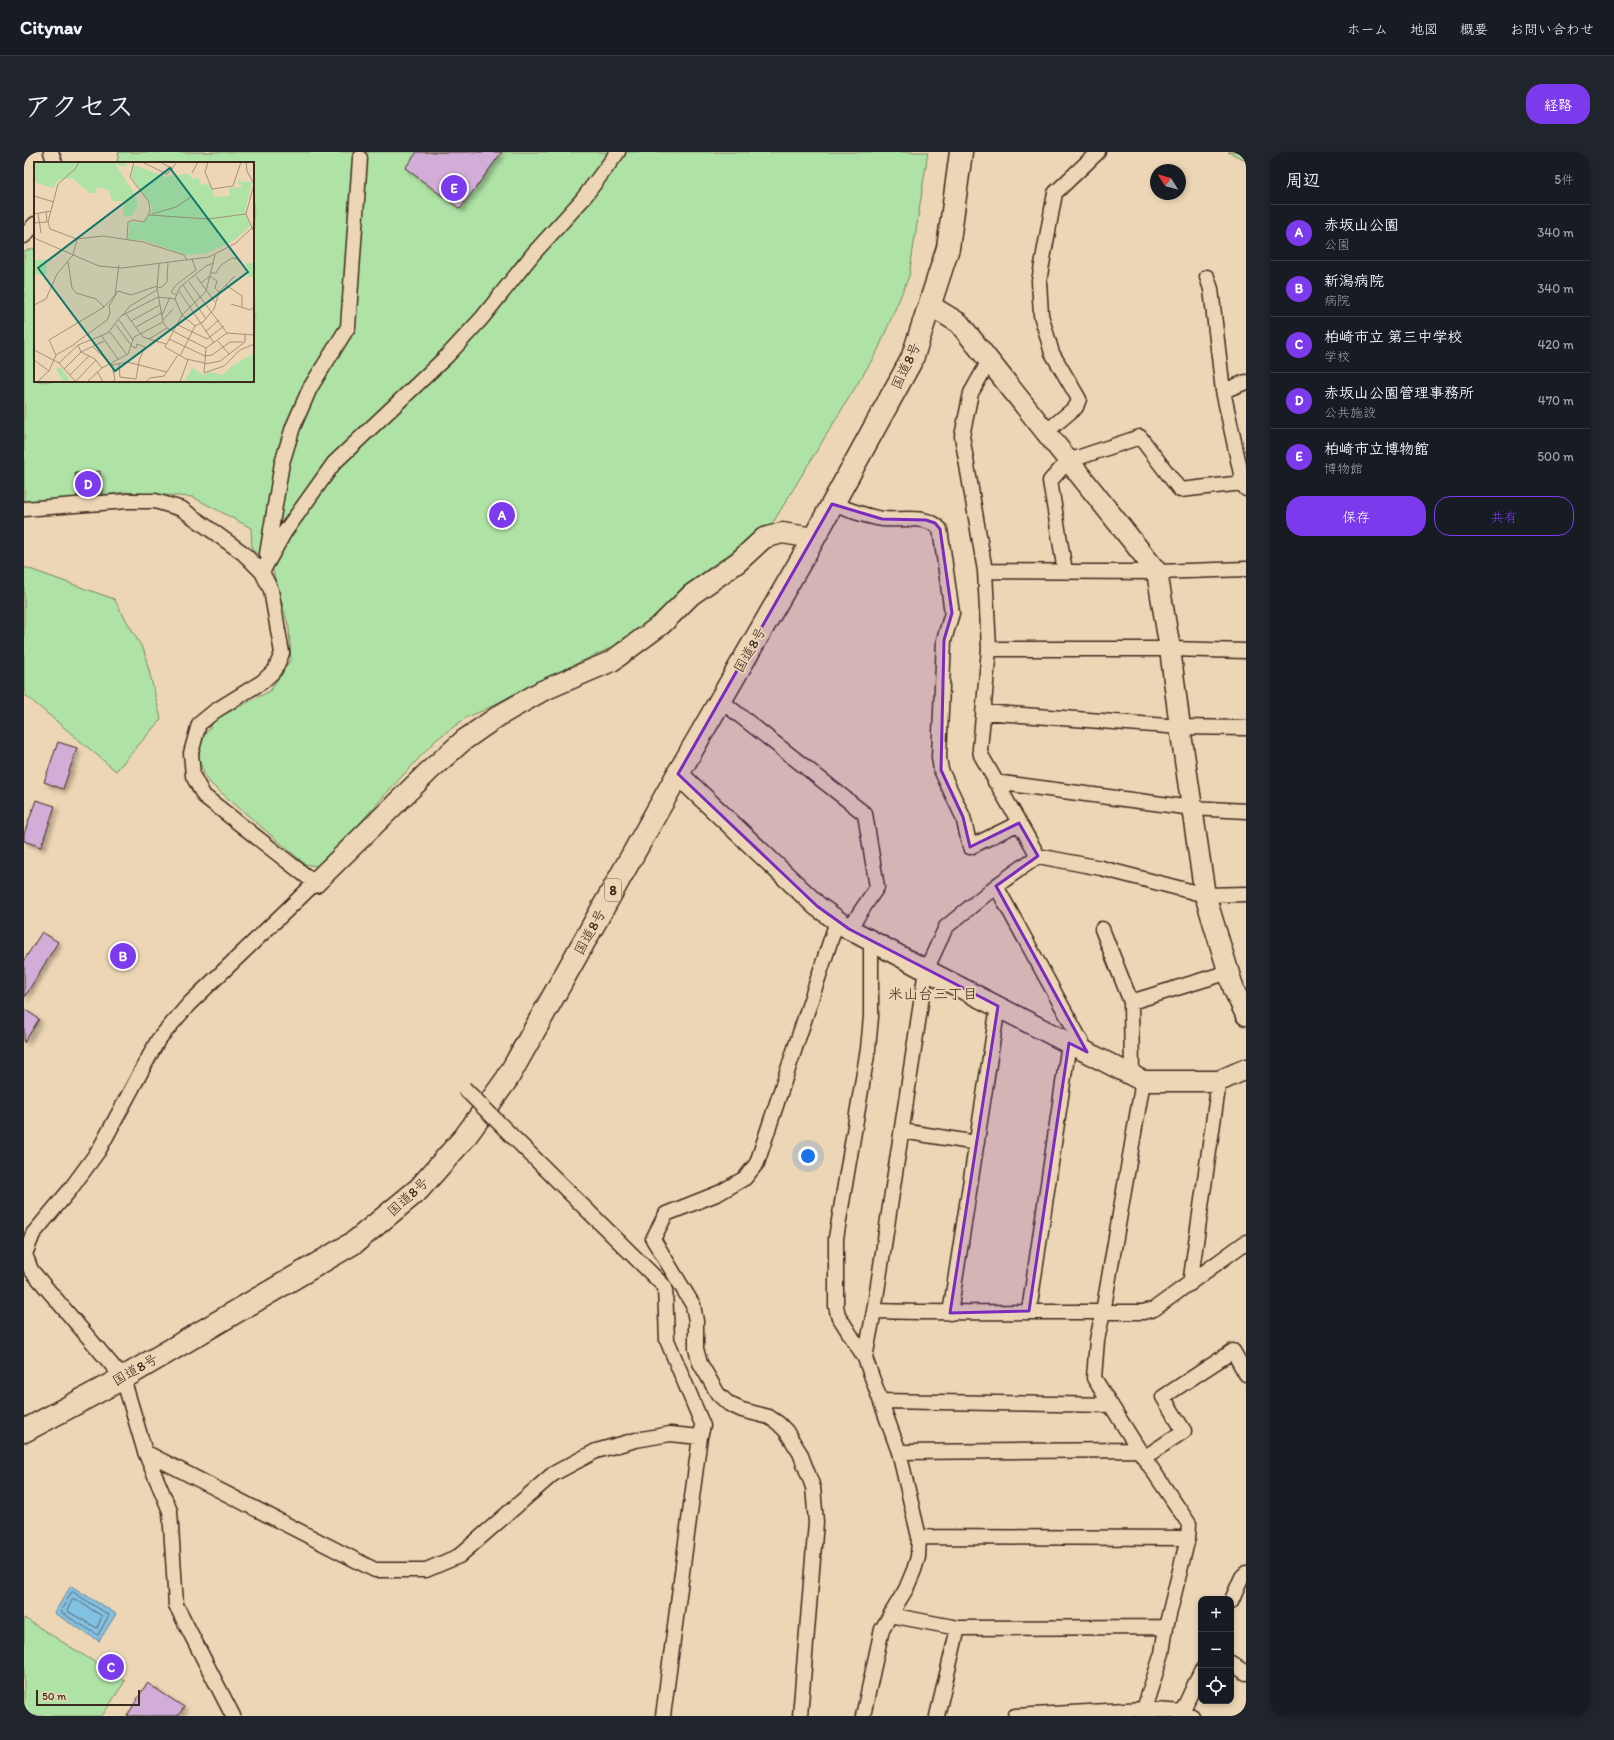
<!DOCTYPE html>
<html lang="ja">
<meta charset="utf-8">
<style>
:root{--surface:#171b24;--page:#20242c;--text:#f1f3f6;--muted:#9ea1a6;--line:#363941;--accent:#7c3aed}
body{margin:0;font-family:Itim,"Klee One",sans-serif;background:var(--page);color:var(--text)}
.controls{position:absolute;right:12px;bottom:12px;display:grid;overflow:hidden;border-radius:8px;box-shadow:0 2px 6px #0003}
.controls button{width:36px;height:36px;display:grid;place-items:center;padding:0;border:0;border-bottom:1px solid var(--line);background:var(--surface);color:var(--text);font:20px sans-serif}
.compass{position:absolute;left:1126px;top:12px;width:36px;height:36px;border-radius:50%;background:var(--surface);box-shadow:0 2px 6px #0003;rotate:307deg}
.scale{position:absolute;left:12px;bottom:10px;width:104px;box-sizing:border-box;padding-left:4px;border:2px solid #3b2a1e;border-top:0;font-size:11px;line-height:14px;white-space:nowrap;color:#3b2a1e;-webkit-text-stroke:3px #ecd6b5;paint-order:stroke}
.you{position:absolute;left:784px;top:1004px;width:14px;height:14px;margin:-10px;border:3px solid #fff;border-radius:50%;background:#1a73e8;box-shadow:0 0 0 6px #1a73e833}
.badge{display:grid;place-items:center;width:26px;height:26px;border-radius:50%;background:var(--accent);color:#fff;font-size:13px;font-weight:700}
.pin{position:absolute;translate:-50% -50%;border:2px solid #fff;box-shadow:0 1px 4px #0006}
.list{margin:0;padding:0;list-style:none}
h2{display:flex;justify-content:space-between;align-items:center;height:52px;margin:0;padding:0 16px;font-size:17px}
h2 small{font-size:13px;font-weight:400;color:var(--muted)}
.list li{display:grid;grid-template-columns:26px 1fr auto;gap:12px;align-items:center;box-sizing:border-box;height:56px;padding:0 16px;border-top:1px solid var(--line)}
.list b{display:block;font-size:15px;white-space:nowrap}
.list p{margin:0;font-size:13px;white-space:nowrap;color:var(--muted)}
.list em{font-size:13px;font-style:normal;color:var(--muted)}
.actions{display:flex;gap:8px;padding:12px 16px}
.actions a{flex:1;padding:9px 0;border:1px solid var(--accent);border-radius:16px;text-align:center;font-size:14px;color:var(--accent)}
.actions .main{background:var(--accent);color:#fff}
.icon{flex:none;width:22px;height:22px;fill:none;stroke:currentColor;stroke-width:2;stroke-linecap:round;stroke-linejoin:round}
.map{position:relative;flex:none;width:1222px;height:1564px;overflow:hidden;border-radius:16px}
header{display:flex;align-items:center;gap:24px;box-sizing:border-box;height:56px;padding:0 20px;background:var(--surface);border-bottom:1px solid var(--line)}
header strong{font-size:19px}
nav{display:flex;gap:22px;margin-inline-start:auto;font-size:14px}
.intro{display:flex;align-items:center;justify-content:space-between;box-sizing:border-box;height:96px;padding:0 24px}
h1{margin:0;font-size:28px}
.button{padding:10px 18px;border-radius:16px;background:var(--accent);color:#fff;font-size:14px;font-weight:700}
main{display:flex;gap:24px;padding:0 24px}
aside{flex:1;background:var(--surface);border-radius:16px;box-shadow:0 2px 6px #0003}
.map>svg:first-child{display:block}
.green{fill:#afe3a5;stroke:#758662}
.water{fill:#83c1e3;stroke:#668594}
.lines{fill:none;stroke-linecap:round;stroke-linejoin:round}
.shore{stroke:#58666d;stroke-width:1}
.building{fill:#d1add7;stroke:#3b2a1e;filter:url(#shadow)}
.street-casing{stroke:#3b2a1e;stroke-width:17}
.secondary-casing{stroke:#3b2a1e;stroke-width:23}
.highway-casing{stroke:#3b2a1e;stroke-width:25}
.street{stroke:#ecd6b5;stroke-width:14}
.secondary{stroke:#ecd6b5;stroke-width:20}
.highway{stroke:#ecd6b5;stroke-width:22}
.street-bridge-casing{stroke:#3b2a1e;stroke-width:17;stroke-linecap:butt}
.street-bridge{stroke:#ecd6b5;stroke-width:14}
.marked{fill:#7b2cbf;fill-opacity:0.2;stroke:#7b2cbf;stroke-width:3;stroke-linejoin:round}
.labels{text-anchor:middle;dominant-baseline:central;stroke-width:3.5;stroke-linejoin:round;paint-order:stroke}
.shield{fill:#ecd6b5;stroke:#705e4b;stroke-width:1}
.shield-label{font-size:13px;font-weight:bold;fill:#3b2a1e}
.street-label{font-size:14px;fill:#3b2a1e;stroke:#ecd6b5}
.neighbourhood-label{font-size:15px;fill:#3b2a1e;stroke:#ecd6b5}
.inset-road{fill:none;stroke:#a59179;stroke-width:1}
.view{fill:#0f766e;fill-opacity:0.15;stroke:#0f766e;stroke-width:2}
.inset-edge{fill:none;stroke:#3b2a1e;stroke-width:2}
</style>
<header>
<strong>Citynav</strong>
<nav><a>ホーム</a><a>地図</a><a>概要</a><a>お問い合わせ</a></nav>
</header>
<div class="intro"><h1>アクセス</h1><a class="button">経路</a></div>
<main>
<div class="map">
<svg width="1222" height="1564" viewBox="0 0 1222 1564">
<defs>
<filter id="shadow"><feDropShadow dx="3.5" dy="3.5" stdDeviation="2" flood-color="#0004"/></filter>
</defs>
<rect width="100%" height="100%" fill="#ecd6b5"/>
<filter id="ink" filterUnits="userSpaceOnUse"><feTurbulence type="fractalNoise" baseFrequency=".025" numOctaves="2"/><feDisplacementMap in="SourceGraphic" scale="8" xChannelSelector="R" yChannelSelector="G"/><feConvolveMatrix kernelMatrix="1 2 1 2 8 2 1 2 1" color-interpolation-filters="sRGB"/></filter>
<g filter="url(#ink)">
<path class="green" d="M95 0H904L885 124 854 198 748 372 660 434 630 467 597 491 513 530 458 559 443 565 413 587 367 636 297 715 281 712 186 631 180 622 174 604 179 585 193 566 246 539 267 507 265 476 248 415 228 397 227 376 169 345 99 340 34 352 0 353V99L11 96V229H229V11H93Z
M1204 0H1222V8Z
M0 415 90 447 120 499 137 567 92 619 0 542Z
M0 1466 101 1529 78 1564H0Z"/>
<path class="water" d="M47 1434 92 1462 75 1489 30 1461Z"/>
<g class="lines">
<path class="shore" d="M49 1440 85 1463 74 1483 36 1460 47 1441Z
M51 1447 78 1464 73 1476 43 1459 48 1448Z"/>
</g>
<path class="building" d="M393 0H478L436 57 381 16Z
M76 319 78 343 53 344 51 321Z
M34 590 53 596 39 637 20 630Z
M12 648 31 654 17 695 0 689V682Z
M18 780 34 790 0 846V808Z
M0 857 15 867 0 891Z
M123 1531 160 1555 154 1564H103Z"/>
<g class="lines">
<defs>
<path id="street" d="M27 0 31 11
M0 84 11 72
M1183 125 1187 137 1199 239 1219 331
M965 209 947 241 938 284 961 419 965 497 956 597 957 603 1014 704 1077 716 1181 743 1222 742
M1199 239 1222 230
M1022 280 1052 255 1055 247 1028 201 1017 163 1015 129 1031 41 1074 0
M808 352C824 357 842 365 859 367 877 369 903 362 916 377L928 461 920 488 915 605 917 618 939 665 946 695 995 671
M0 357 103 349H131L158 357 219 401 238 420 247 438 258 501 251 518 238 530 191 559 175 572 167 601 169 624 180 644 291 731 165 852 134 888 75 998 45 1039 9 1082 1 1102 7 1118 99 1226 121 1300 146 1359 152 1453 209 1564
M243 402 258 311 269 275 286 236 324 175 336 6
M961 419 1133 420 1222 417
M1041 419 1026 329 1044 309 1116 285 1156 338 1219 331 1222 337
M238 420 260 381 310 311 423 204 458 166 509 102 558 48 594 0
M965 497H1146L1222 499
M696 548 841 662 853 735 825 777
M959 560 1156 575 1222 576
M971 630 1168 656 1222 659
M972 734 1063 900
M1078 777 1107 850 1108 923
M1107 850 1205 820
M1119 929 1079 1160 1073 1188 1070 1226 1115 1298 1165 1372 1164 1386 1142 1475 1138 1501 1120 1557V1564
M878 979 953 991
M486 982 641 1135 643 1188 679 1274 676 1285
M1166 1132 1195 929
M850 1159C940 1162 1029 1159 1119 1160L1130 1157 1222 1090
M1005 1159 1045 891
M926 1161 974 854
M841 1206 814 1163 812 1154V1086L844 897 847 865V789
M857 1249 1087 1253
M121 1300 351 1418H402L435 1404 529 1322 572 1299 612 1288 646 1282 676 1285 639 1564
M875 1300 1115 1298
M1121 1305 1160 1279 1139 1245 1209 1199 1222 1222
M895 1385 1164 1386
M1207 1450 1218 1425 1222 1421
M866 1463 934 1476 1142 1475
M1207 1511 1222 1521
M1158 1560 1177 1519
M776 1564 792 1370 789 1335 776 1301 762 1279 754 1271 745 1265 718 1258 705 1252 694 1242 676 1211 672 1197V1169L669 1153 629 1087 642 1062 695 1041 721 1026 733 1011 813 769
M839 1564 858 1477 882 1437 890 1418 894 1405 895 1385 875 1300 841 1206 850 1159 902 818 922 775 972 734 1014 704
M913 1564 934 1476
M991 1564 1120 1557 1158 1560 1168 1564"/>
<path id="secondary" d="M907 154 935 171 1133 420 1146 497 1156 575 1181 743 1210 838 1222 863
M654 622 793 754 825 777 902 818 1119 929H1195L1222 917
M291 731 405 619 440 588 476 563 518 539 588 509 638 472 667 443 714 410 740 386 758 381 790 386"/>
<path id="highway" d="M0 1279 99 1226 331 1090 395 1037 441 985 483 927 654 622 790 386 888 207 924 96 937 0"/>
</defs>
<use href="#street" class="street-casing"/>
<use href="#secondary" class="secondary-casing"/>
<use href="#highway" class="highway-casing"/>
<use href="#street" class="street"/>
<use href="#secondary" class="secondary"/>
<use href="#highway" class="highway"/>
<defs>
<path id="street-bridge" d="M440 936 486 982"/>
</defs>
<use href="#street-bridge" class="street-bridge-casing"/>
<use href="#street-bridge" class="street-bridge"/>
</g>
</g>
<path class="marked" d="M808 352 858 367 902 368 911 371 916 377 928 461 920 488 917 618 939 665 946 695 995 671 1014 704 972 734 1063 900 1045 891 1005 1159 926 1161 974 854 825 777 793 754 654 622Z"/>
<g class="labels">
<rect class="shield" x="581" y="727" width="16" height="22" rx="3"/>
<g class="shield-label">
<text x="589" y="738">8</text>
</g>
<g class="street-label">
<text transform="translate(882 214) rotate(-65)">国道8号</text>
<text transform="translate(726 498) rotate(-60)">国道8号</text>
<text transform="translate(566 780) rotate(-61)">国道8号</text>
<text transform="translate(384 1045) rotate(-42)">国道8号</text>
<text transform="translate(111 1218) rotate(-30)">国道8号</text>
</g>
<g class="neighbourhood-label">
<text x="909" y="842">米山台三丁目</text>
</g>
</g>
<g transform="translate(10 10)">
<rect width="220" height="220" fill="#ecd6b5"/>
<path d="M0 0H93L90 5 81 2 100 31 104 42 101 48 97 54H89L90 39H78L75 28 63 25 61 31H56L38 16 24 18 19 26 0 20ZM100 3 132 15 149 12H155L158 17 164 15 167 23 174 22 179 28V35L196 34 195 26 209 25 204 21 205 17 208 20H218L211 51 216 64 201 78 173 91 152 93 112 79 94 77 96 60 110 61 118 49 117 43 97 15ZM12 97 13 112 0 113V98ZM212 101H220V115H214ZM220 191V220H150L158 206 170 213 176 210 189 213 198 204ZM26 205 37 220H29L22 207Z" fill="#afe3a5"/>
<path class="inset-road" d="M108 0 133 12 143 0M126 0 139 7M174 0 171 10 178 27 199 24 207 0M212 0 213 9 220 22M158 11 164 0M220 22 212 52 220 70M0 34 20 40M4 51 7 71M0 52 17 49M118 52 142 45 157 35M115 53 174 57 212 52M0 61 13 60 12 50M0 76 65 104 88 106 175 95 202 81 220 64M43 77 16 67 14 60 24 22 41 7 45 0M93 77 94 60 99 58 110 60 116 50 115 40 96 15 100 0M125 102 123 126 129 160 133 166 172 186 193 171 220 173M177 111H182L187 103 198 96 205 97M162 114 181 140M155 120 193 171M149 123 172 157M192 123 208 134V145M123 126 128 125 133 120 134 100M145 129 180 181M185 130 201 114M142 133 137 130 142 123 162 108 158 97M197 142 216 148 220 145M0 143 12 137 23 112 39 93 43 77 69 74 109 80 150 93 153 98M70 145 81 133 85 103M92 152 109 175 132 182M128 153 136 135M88 154 96 144 123 128M85 158 99 178M97 159 126 143M128 159 139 147M129 160 100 175 94 192 68 206 61 197 47 190 44 183 74 171 87 154 124 135 141 137M142 162 173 177 190 164M82 163 97 183M161 164 148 153 141 137 146 125 172 104 180 101M102 165 127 151M76 170 93 193M171 170 185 158M67 173 84 197M115 177 133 166M135 177 171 194 178 193 196 180H209M184 179 195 192M40 182 73 158 76 151 75 144 84 129 97 133 123 124M59 185 78 203 81 218 78 220M0 188 25 201 42 220M22 193 15 178 70 145 62 137 42 131 38 126 34 100M146 194 161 164 169 160 180 147 185 130 181 126 183 119 176 114 167 121M0 198 15 209M25 201 44 183M171 201 152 197 131 185 148 153 172 129 181 93M85 202 86 215 102 217 105 199 111 185 103 182 102 186 97 184M171 202 186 199 211 180V172M78 203 93 200 133 210M30 207 47 190 70 179M63 209 69 220M170 211 190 204 206 188 220 182M170 211 172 186M36 213 55 194M42 219 62 198M3 220 15 209 22 193 41 182M53 220 68 206M112 220 116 216 130 214 144 193M146 220 154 198"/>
<path class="view" d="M136 6 214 110 81 209 4 106Z"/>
<rect width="220" height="220" class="inset-edge"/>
</g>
</svg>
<div class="controls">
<button>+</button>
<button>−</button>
<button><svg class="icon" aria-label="locate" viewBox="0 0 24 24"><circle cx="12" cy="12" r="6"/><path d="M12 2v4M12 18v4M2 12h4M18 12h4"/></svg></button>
</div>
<svg class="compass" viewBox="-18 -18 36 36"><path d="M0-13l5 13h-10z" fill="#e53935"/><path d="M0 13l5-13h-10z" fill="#9ea1a6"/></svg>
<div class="scale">50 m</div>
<div class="you"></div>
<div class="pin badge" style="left:478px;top:363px">A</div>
<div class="pin badge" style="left:99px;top:804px">B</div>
<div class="pin badge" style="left:87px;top:1515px">C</div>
<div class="pin badge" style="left:64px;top:332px">D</div>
<div class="pin badge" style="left:430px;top:36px">E</div>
</div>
<aside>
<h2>周辺<small>5件</small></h2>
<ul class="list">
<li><span class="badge">A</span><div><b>赤坂山公園</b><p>公園</p></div><em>340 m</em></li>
<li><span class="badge">B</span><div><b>新潟病院</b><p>病院</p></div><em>340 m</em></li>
<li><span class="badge">C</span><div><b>柏崎市立 第三中学校</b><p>学校</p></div><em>420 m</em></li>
<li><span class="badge">D</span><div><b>赤坂山公園管理事務所</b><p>公共施設</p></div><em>470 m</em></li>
<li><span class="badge">E</span><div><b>柏崎市立博物館</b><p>博物館</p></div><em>500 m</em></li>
</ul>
<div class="actions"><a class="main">保存</a><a>共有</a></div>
</aside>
</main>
